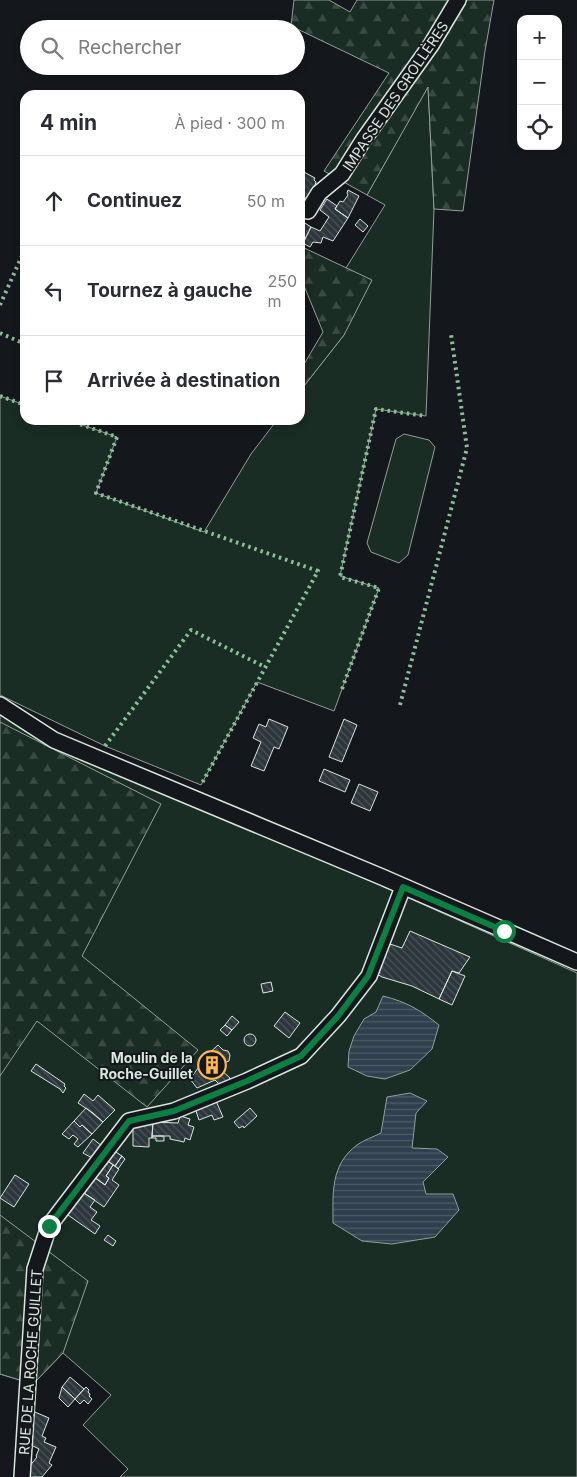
<!DOCTYPE html>
<html lang="fr">
<meta charset="utf-8">
<style>
:root{--surface:#fff;--page:#f2f2f3;--text:#2b2b33;--muted:#7c7c81;--line:#e1e1e2}
body{margin:0;font-family:Inter,sans-serif;background:var(--page);color:var(--text)}
.controls{position:absolute;right:15px;top:15px;display:grid;overflow:hidden;border-radius:10px;box-shadow:0 2px 8px #0003}
.controls button{width:45px;height:45px;display:grid;place-items:center;padding:0;border:0;border-bottom:1px solid var(--line);background:var(--surface);color:var(--text);font:25px sans-serif}
.stop{position:absolute;width:15px;height:15px;margin:-11px;border:4px solid #0b8043;border-radius:50%;background:#fff}
.stop.end{background:#0b8043;border-color:#fff;box-shadow:0 1px 5px #0008}
.list{margin:0;padding:0;list-style:none}
h2{display:flex;justify-content:space-between;align-items:center;height:65px;margin:0;padding:0 20px;font-size:21px}
h2 small{font-size:16px;font-weight:400;color:var(--muted)}
.list li{display:grid;grid-template-columns:32px 1fr auto;gap:15px;align-items:center;box-sizing:border-box;height:90px;padding:0 20px;border-top:1px solid var(--line)}
.list b{display:block;font-size:19px;white-space:nowrap}
.list em{font-size:16px;font-style:normal;color:var(--muted)}
.icon{flex:none;width:28px;height:28px;fill:none;stroke:currentColor;stroke-width:2;stroke-linecap:round;stroke-linejoin:round}
.map{position:relative;flex:none;width:577px;height:1477px;overflow:hidden}
.search{position:absolute;background:var(--surface);box-shadow:0 2px 8px #0003;left:20px;top:20px;width:285px;height:55px;display:flex;align-items:center;gap:12px;box-sizing:border-box;padding:0 18px;border-radius:28px;color:var(--muted);font-size:19px}
.panel{position:absolute;background:var(--surface);box-shadow:0 2px 8px #0003;left:20px;top:90px;width:285px;height:335px;border-radius:15px}
.map>svg:first-child{display:block}
.grass{fill:#1a2d24;stroke:#939e99}
.forest{fill:url(#forest-firs);stroke:#939e99}
.water{fill:url(#water-rules);stroke:#939e99}
.building{fill:url(#building-back-hatch);stroke:#d8e6dc}
.lines{fill:none;stroke-linecap:round;stroke-linejoin:round}
.minor-casing{stroke:#d8e6dc;stroke-width:18}
.minor{stroke:#14181c;stroke-width:15}
.hedge{stroke:#8ac095;stroke-width:4;stroke-dasharray:2.5 4;stroke-linecap:butt}
.route{stroke:#0b8043;stroke-width:6}
.labels{text-anchor:middle;dominant-baseline:central;stroke-width:4;stroke-linejoin:round;paint-order:stroke}
.street-label{font-size:14px;fill:#d8e6dc;stroke:#14181c}
.poi-label{font-size:14px;font-weight:bold;fill:#d8e6dc;stroke:#14181c;text-anchor:end}
</style>
<div class="map">
<svg width="577" height="1477" viewBox="0 0 577 1477">
<defs>
<pattern id="forest-firs" width="22" height="20" patternUnits="userSpaceOnUse" patternTransform="scale(1.25)"><rect width="22" height="20" fill="#1a2d24"/><path d="M5 1l3.5 6h-7zM16 11l3.5 6h-7z" fill="#3b4b43"/></pattern>
<pattern id="water-rules" width="6" height="5" patternUnits="userSpaceOnUse" patternTransform="scale(1.25)"><rect width="6" height="5" fill="#2f3f4d"/><path d="M0 2.5h6" fill="none" stroke="#4c5b66"/></pattern>
<pattern id="building-back-hatch" width="6" height="6" patternUnits="userSpaceOnUse" patternTransform="scale(1.25)"><rect width="6" height="6" fill="#2c363c"/><path d="M-1 5l2 2M0 0l6 6M5-1l2 2" fill="none" stroke="#4a5358"/></pattern>
</defs>
<rect width="100%" height="100%" fill="#14181c"/>
<path class="grass" d="M428 86 434 209 426 416 376 409 340 576 379 588 334 711 257 682 201 785 105 746 0 695V396L25 405V420H68L117 437 96 493 204 532 251 454 277 420H300V391L344 335 346 268 385 205 367 195Z
M404 434 429 440 435 447 408 555 399 563 371 552 367 543 396 439Z
M0 705 54 740 577 973V1477H120L128 1469 83 1425 111 1395 63 1353 33 1384 0 1374Z"/>
<path class="forest" d="M294 0H329L350 12 357 0H494L485 51 463 211 434 209 428 87 367 195 324 171 389 73 291 26Z
M300 246 372 280 344 335 300 391V371L323 332 300 276Z
M0 722 161 804 82 956 198 1050 147 1107 37 1021 0 1076Z
M0 1215 88 1281 63 1353 33 1384 0 1374Z"/>
<path class="water" d="M383 996C407 1002 420 1010 439 1025L432 1049 410 1070 385 1079 367 1076 348 1067 349 1051 354 1036 364 1019 376 1012Z
M410 1093 427 1101 416 1113 412 1148 437 1149 448 1157 423 1182 426 1194H453L459 1210 435 1237 392 1244 362 1241 333 1223C333 1194 330 1165 357 1145 364 1140 373 1137 381 1133L387 1097Z"/>
<path class="building" d="M302 171 315 178 314 180 316 182 315 185 317 186 307 199 303 196 300 199V175Z
M348 190 359 196 348 218 335 209 340 201 343 202 348 195 347 193Z
M327 199 337 206 335 209 348 218 333 241 323 237 321 243 313 242 310 247 303 243 311 227 320 231 329 217 320 210Z
M360 219 368 226 363 232 355 225Z
M305 223 311 227 303 243 300 241V233Z
M269 719 288 727 279 749 274 747 264 771 251 766 261 742 253 738 259 724 266 727Z
M344 719 357 725 342 762 329 757Z
M324 769 350 780 345 792 319 781Z
M359 784 378 792 370 811 351 803Z
M410 931 470 957 459 973 452 971 439 999 412 986 382 977 377 974 390 944 402 948Z
M452 971 465 976 452 1005 439 999Z
M271 982 273 991 263 993 261 984Z
M285 1012 300 1023 289 1038 274 1026Z
M232 1016 239 1022 232 1030 225 1025Z
M225 1025 232 1030 227 1036 220 1030Z
M244 1040a6 6 0 1 1 12 0a6 6 0 1 1-12 0Z
M218 1045 223 1050 228 1051 230 1055 229 1061 224 1063 220 1069 230 1078 222 1087 215 1080 197 1088 190 1079 204 1060 203 1059Z
M36 1064 65 1084 64 1086 66 1088 63 1093 60 1089 31 1071Z
M84 1094 93 1101 98 1095 115 1110 103 1122 93 1113 78 1103Z
M216 1101 223 1117 214 1120 212 1115 199 1120 195 1108Z
M86 1108 103 1122 92 1134 82 1125 80 1127 74 1121Z
M250 1108 257 1116 244 1128 243 1126 239 1128 234 1122Z
M180 1116 190 1119 188 1125 194 1127 190 1140 185 1138 184 1142 170 1139V1136H152L153 1122 178 1123Z
M74 1121 80 1127 82 1125 92 1134 78 1147 74 1144 78 1139 73 1135 69 1139 62 1134Z
M144 1122H153L152 1136V1138H149V1147L133 1146V1126H144Z
M152 1136H164V1141H156V1138H152Z
M93 1139 102 1146 92 1158 83 1153Z
M111 1149 122 1156 115 1166 105 1159Z
M122 1156 125 1159 118 1169 115 1166Z
M105 1159 113 1165 106 1176 109 1178 105 1185 93 1176Z
M113 1165 119 1169 112 1180 119 1185 104 1207 84 1193 95 1178 105 1185 109 1178 106 1176Z
M15 1175 29 1184 14 1207 0 1198Z
M84 1193 95 1200 90 1207 97 1212 91 1220 100 1226 95 1234 68 1215Z
M108 1235 116 1241 113 1246 104 1240Z
M70 1377 84 1389 75 1399 62 1387Z
M62 1387 75 1399 68 1407 59 1398Z
M86 1387 89 1390 88 1392 90 1394 89 1396 92 1399 88 1404 84 1400 80 1404 75 1399Z
M30 1410 49 1418 42 1436 46 1438 44 1442 56 1447 49 1463 52 1465 42 1477H25V1472L37 1457 36 1456 39 1449 29 1444Z"/>
<g class="lines">
<defs>
<path id="minor" d="M308 211 319 193 342 174 364 139 431 45 458 0
M0 705 54 740 382 877 577 962
M22 1477 35 1269 49 1226 129 1121 174 1111 247 1081 301 1056 338 1016 369 976 403 887"/>
</defs>
<use href="#minor" class="minor-casing"/>
<use href="#minor" class="minor"/>
<path class="hedge" d="M0 305 25 249
M0 333 25 344
M0 396 25 405
M68 420 117 437 96 493 318 571 201 785
M342 689 379 588 340 577 376 409 426 416
M400 705 467 448 451 334
M105 746 191 630 265 667"/>
</g>
<g class="lines">
<path class="route" d="M49 1226 129 1121 174 1111 247 1081 301 1056 338 1016 368 976 403 887 504 931"/>
</g>
<defs>
<symbol id="building-ring" viewBox="-11 -11 22 22"><circle r="9.5" fill="#14181c" stroke="#ffb74d" stroke-width="1.5"/><path d="M-4-6H4V6H1V3H-1V6H-4ZM-2.5-4.3h1.7v1.8h-1.7ZM.8-4.3h1.7v1.8H.8ZM-2.5-1h1.7V.8h-1.7ZM.8-1h1.7V.8H.8Z" fill="#ffb74d"/></symbol>
</defs>
<g fill-rule="evenodd">
<use href="#building-ring" x="196" y="1049" width="32" height="32"/>
</g>
<g class="labels">
<g class="street-label">
<text transform="translate(395 96) rotate(-56)">IMPASSE DES GROLLÈRES</text>
<text transform="translate(30 1362) rotate(-86)">RUE DE LA ROCHE GUILLET</text>
</g>
<g class="poi-label">
<text x="193" y="1057">Moulin de la<tspan x="193" dy="16">Roche-Guillet</tspan></text>
</g>
</g>
</svg>
<div class="controls">
<button>+</button>
<button>−</button>
<button><svg class="icon" aria-label="locate" viewBox="0 0 24 24"><circle cx="12" cy="12" r="6"/><path d="M12 2v4M12 18v4M2 12h4M18 12h4"/></svg></button>
</div>
<div class="stop" style="left:504px;top:931px"></div>
<div class="stop end" style="left:49px;top:1226px"></div>
<div class="search"><svg class="icon" aria-label="search" viewBox="0 0 24 24"><circle cx="10" cy="10" r="6"/><path d="M15 15l6 6"/></svg>Rechercher</div>
<section class="panel">
<h2>4 min<small>À pied · 300 m</small></h2>
<ul class="list">
<li><svg class="icon" aria-label="ahead" viewBox="0 0 24 24"><path d="M12 20V5M6 11l6-6 6 6"/></svg><div><b>Continuez</b></div><em>50 m</em></li>
<li><svg class="icon" aria-label="left" viewBox="0 0 24 24"><path d="M17 20v-9H6M10 6l-5 5 5 5"/></svg><div><b>Tournez à gauche</b></div><em>250 m</em></li>
<li><svg class="icon" aria-label="arrive" viewBox="0 0 24 24"><path d="M6 21V4h12l-3 4 3 4H6"/></svg><div><b>Arrivée à destination</b></div></li>
</ul>
</section>
</div>
